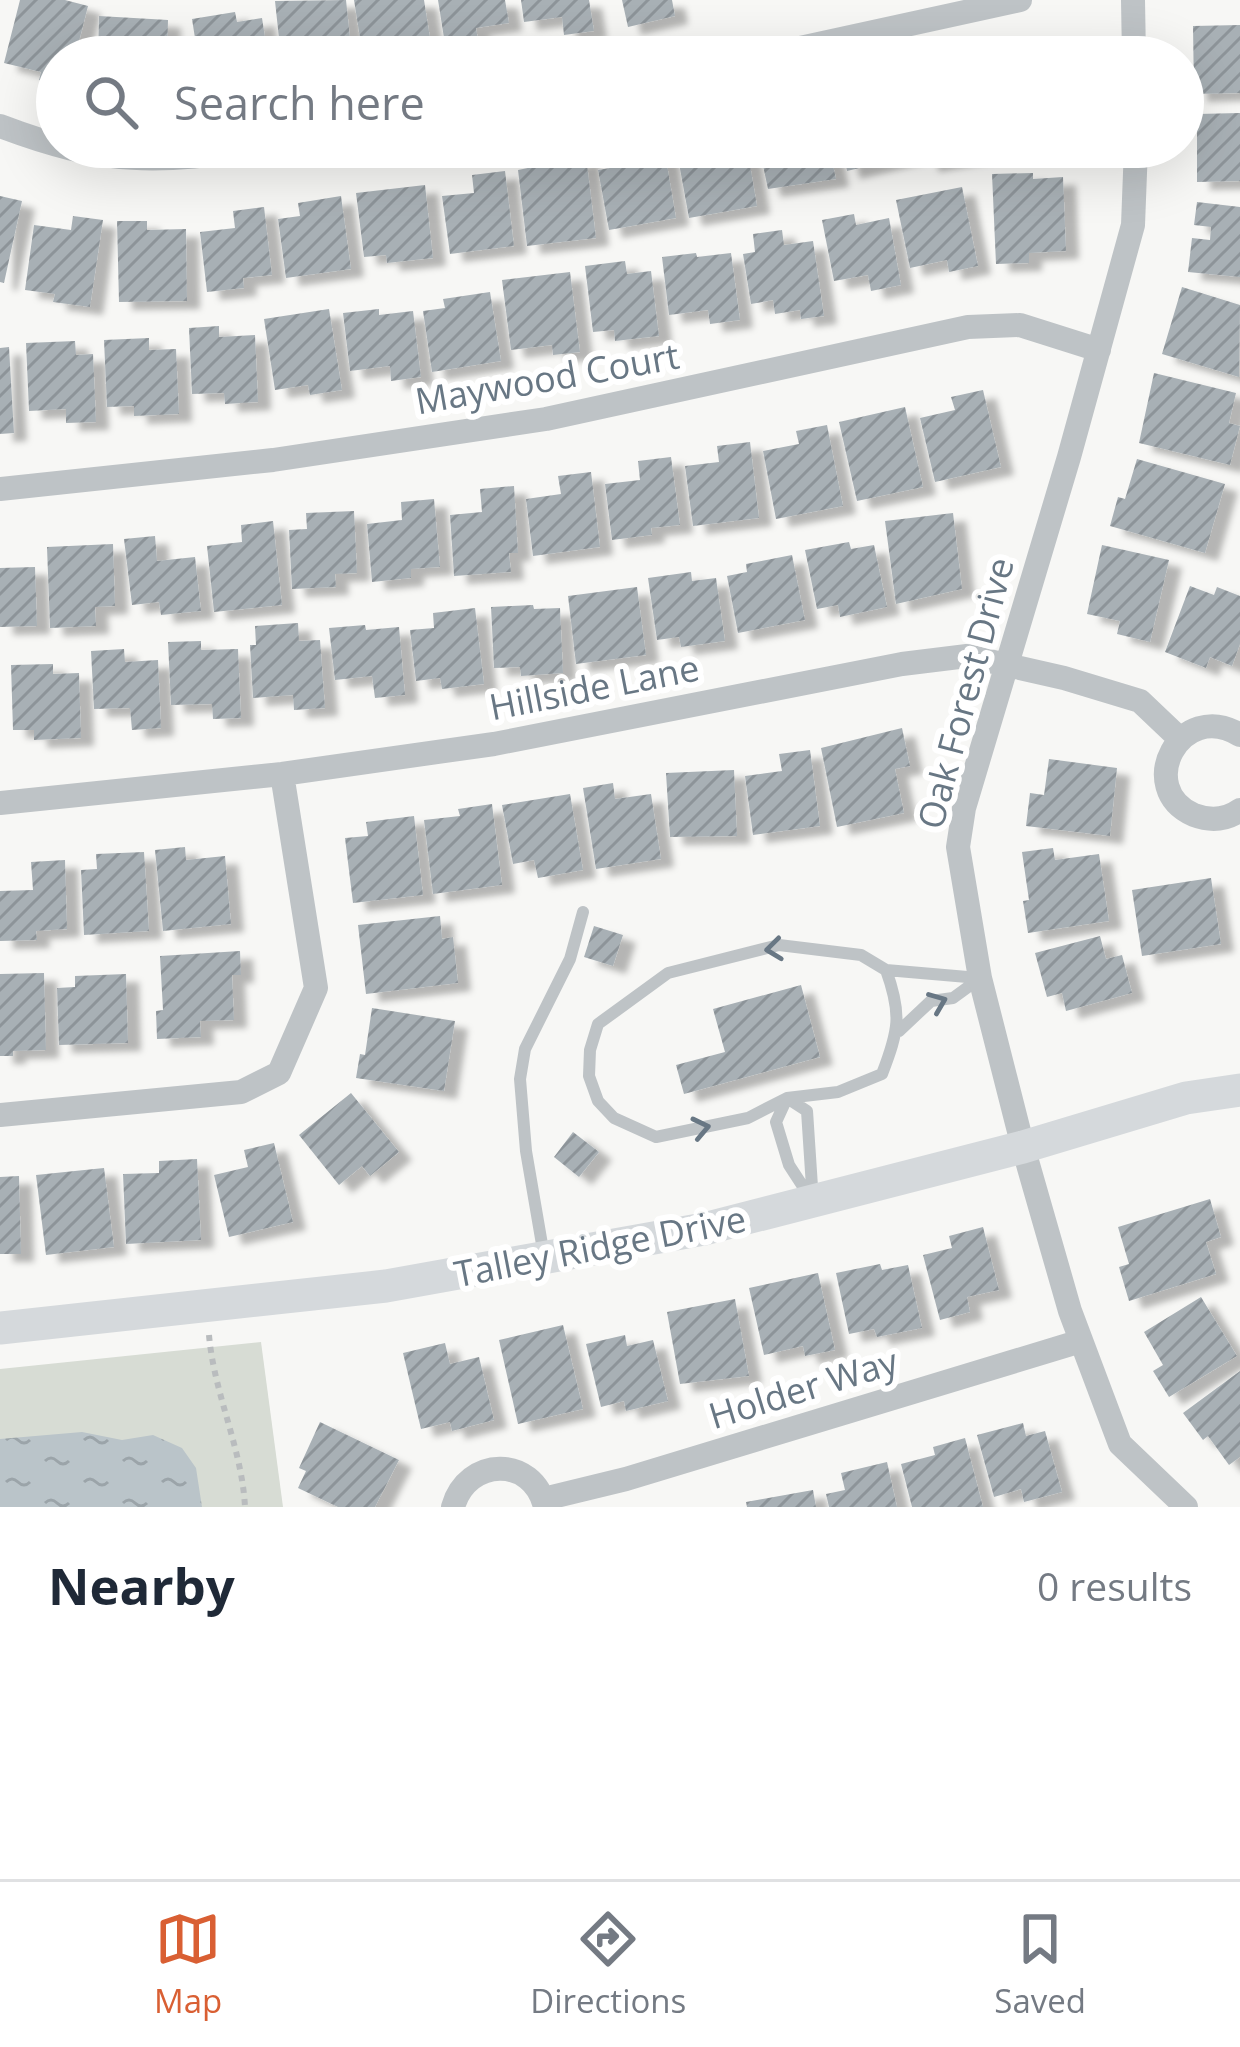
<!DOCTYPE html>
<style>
:root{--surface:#fff;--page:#f6f6f7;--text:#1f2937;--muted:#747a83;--line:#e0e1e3;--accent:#d95f33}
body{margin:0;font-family:"Open Sans",sans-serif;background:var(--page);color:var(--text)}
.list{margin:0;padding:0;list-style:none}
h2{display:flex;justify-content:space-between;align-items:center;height:156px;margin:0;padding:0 48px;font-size:51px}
h2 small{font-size:39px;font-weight:400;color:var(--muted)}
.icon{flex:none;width:66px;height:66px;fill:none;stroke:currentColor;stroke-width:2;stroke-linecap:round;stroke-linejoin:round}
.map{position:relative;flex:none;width:1240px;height:1507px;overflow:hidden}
.search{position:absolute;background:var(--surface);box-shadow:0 12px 48px #0002;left:36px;right:36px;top:36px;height:132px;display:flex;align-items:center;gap:30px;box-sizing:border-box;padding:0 42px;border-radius:66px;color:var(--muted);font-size:45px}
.sheet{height:372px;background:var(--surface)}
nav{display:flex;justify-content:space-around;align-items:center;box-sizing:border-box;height:168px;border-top:3px solid var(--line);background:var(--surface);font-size:33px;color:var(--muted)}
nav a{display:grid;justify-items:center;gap:6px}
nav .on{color:var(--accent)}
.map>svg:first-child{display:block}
.green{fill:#d7dcd4}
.water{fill:url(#water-ripples)}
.building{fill:url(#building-hatch);filter:url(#shadow)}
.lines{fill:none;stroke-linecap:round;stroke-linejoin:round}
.path{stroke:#b9bcbe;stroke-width:6;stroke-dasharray:6 6;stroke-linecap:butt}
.lane{stroke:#bec3c6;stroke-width:12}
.street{stroke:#bec3c6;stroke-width:24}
.secondary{stroke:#d5d9dc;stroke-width:33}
.oneway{stroke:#687784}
.labels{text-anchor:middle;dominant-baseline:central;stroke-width:12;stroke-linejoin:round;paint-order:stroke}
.street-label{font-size:36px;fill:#687784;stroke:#fff}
</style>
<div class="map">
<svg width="1240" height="1507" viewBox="0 0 1240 1507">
<defs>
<pattern id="water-ripples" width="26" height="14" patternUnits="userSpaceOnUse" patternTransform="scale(3)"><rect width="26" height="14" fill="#bac4c9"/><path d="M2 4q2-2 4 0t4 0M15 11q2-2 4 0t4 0" fill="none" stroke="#9ba4a9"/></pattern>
<pattern id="building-hatch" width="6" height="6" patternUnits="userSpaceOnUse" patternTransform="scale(3)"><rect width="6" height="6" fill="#a8b0b5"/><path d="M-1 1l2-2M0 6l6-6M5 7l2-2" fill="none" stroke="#8d9499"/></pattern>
<filter id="shadow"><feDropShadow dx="13" dy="8" stdDeviation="3" flood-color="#0004"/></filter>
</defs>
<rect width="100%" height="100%" fill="#f7f7f5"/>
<path class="green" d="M261 1342 283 1507H0V1369Z"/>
<path class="water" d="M82 1432 122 1440 153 1435 182 1448 196 1468 202 1507H0V1439Z"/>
<path class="building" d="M20 0H65L88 6 75 57H57V84L39 80 41 72 4 63Z
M346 0 352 57H281L275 1Z
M354 0H424L433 57H363Z
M438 0H505L509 23 476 28 480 51 447 57Z
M521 0H589L594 31 564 35 562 17 524 22Z
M622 0H672L675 16 628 27Z
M235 12 237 22 262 18 268 57H198L192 19Z
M99 16 168 20 167 57H98Z
M1240 25V93L1194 94 1193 26Z
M1240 113V181L1197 182V114Z
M631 147H664L676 218 609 230 598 170 633 164Z
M676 147H747L757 206 689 218Z
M759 147H829L836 179 768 189Z
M842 147H911L913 155 847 171Z
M923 147H992L993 152 926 164Z
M586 156 596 238 527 246 518 170Z
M505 171 514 246 450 254 442 196 474 193 472 175Z
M1033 173V179L1063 177 1066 251 1029 253V263L996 264 992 174Z
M425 185 433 258 387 263 386 255 364 257 356 193Z
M962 187 978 266 949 272 947 260 910 268 896 200Z
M0 196 22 201 4 283 0 282Z
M341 196 351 269 286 278 278 219 300 216 298 203Z
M1197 202 1240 207V277L1188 272 1192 238 1210 240 1211 227 1194 225Z
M264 207 272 275 243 278 244 288 207 292 200 232 235 228 233 211Z
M854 214 856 225 889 218 901 285 871 291 868 275 834 281 822 220Z
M73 216 103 220 90 307 53 302 55 294 25 290 34 225 71 230Z
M117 221H147V230L186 229 187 301 119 302Z
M782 230 784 245 813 241 824 316 801 319 800 310 775 314 773 300 751 304 743 254 755 252 753 234Z
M696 253 697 257 731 253 740 320 710 324 708 310 669 315 662 257Z
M625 261 627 274 651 271 659 336 615 341 614 330 593 332 585 266Z
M570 272 580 352 553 355 552 345 511 350 502 280Z
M1182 287 1240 305 1239 377 1162 354Z
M490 292 501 361 432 372 423 311 445 308 443 299Z
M329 309 342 390 310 395 308 385 275 390 264 319Z
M379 309V315L413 311 421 377 391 381 390 366 350 371 343 313Z
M219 326V337L255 335 258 402 225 404 224 393 192 394 189 328Z
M149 338V350L176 349 179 414 134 416V406L107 407 104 340Z
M75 341 76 355 93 354 96 422 66 423V409L29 411 26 343Z
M9 347 14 433 0 434V348Z
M1154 373 1236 393 1229 423 1240 426 1230 465 1139 443Z
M983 390 1001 467 935 482 920 418 955 410 951 397Z
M905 407 923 487 857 501 839 422Z
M827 425 843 506 776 519 763 451 799 444 796 431Z
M750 442 759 518 693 526 685 466 719 462 717 446Z
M671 457 680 525 651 528 652 535 612 540 605 484 640 480 638 461Z
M1137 459 1225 484 1205 553 1110 526 1118 497 1125 499Z
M591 472 600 547 533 556 526 499 561 494 558 476Z
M514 486 518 553H509L511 572 454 576 450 515 482 512 480 489Z
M434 499 440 567 411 569V578L372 582 367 524 402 520 401 502Z
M354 511 357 573 335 574 336 587 292 589 289 530 307 529 306 513Z
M953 513 962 589 896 604 885 521Z
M273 521 282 605 214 612 207 546 242 542 241 525Z
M155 536 157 561 195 557 201 611 161 615 159 602 132 605 124 539Z
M849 542 851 549 874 545 887 607 840 617 838 605 817 609 805 550Z
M113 544 115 606 95 607 96 626 50 628 47 547Z
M1102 545 1169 560 1150 642 1117 634 1120 621 1087 614Z
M792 555 805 620 738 633 727 576 747 572 746 564Z
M35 567 37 626 0 627V568Z
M691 572 692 581 716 578 725 641 681 647 679 637 657 640 648 578Z
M1190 586 1214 595 1217 587 1240 596V644L1232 666 1210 657 1206 668 1165 652Z
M637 587 646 655 576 664 568 596Z
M533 605 534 609 560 608 563 673 521 676 520 667 494 668 491 607Z
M475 608 484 684 442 689 440 678 416 681 410 630 434 628 433 613Z
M298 623 299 641 320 640 325 708 294 710 293 695 253 698 250 645H256L255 626Z
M365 625 366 630 399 627 405 695 375 698 372 676 335 680 329 628Z
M201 641V650L238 649 241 718 213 719 212 704 171 705 168 642Z
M124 649 125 662 158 660 161 728 132 730 130 708 94 709 91 651Z
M53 664V674L79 673 81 738 34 740V730H13L11 665Z
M902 728 910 766 895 769 904 813 837 827 821 748Z
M810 750 820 826 753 835 745 776 782 771 779 754Z
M1049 759 1117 768 1110 836 1026 826 1030 793 1044 795Z
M734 770 737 836 670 837 666 773Z
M613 783 615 799 651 794 661 859 596 869 583 788Z
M570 794 583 870 538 878 534 860 513 864 502 805Z
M492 804 502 885 433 894 424 820 460 816 458 809Z
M414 816 423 895 353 903 345 838 368 836 366 822Z
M185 847 186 860 225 856 231 924 163 931 155 850Z
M1053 848 1055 860 1099 854 1109 921 1028 933 1023 901 1029 900 1022 852Z
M144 852 149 931 84 935 81 870 97 869 96 854Z
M65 860 67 929 36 931 37 940 0 941V891L33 890 31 862Z
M1211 878 1221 944 1142 956 1132 890Z
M440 916 442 939 453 937 458 983 366 994 358 925Z
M594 926 623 935 613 966 584 957Z
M1100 936 1106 959 1122 955 1132 993 1066 1011 1062 993 1047 997 1035 953Z
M240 951 241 975H232L234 1020 200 1021 201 1037 157 1039 156 1011 163 1010 160 956Z
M44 973 46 1050 13 1051V1056H0V974Z
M126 974 128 1043 59 1045 57 988 75 987V976Z
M801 985 820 1057 684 1094 676 1065 725 1052 713 1009Z
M372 1008 455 1021 444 1091 356 1078 360 1054 365 1055Z
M351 1093 399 1152 370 1176 362 1166 339 1185 299 1135Z
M573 1132 599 1152 579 1177 554 1157Z
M274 1143 293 1222 229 1237 214 1175 248 1167 244 1150Z
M197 1159 201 1240 126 1244 123 1174 159 1173V1161Z
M104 1168 114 1247 46 1255 36 1175Z
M19 1176 21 1254H0V1177Z
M1210 1199 1221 1237 1206 1242 1216 1274 1129 1301 1119 1267 1129 1264 1118 1227Z
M983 1227 999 1290 967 1297 970 1312 940 1320 923 1255 952 1248 949 1236Z
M880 1264 882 1270 908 1265 922 1328 877 1337 874 1329 849 1334 836 1273Z
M818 1273 835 1350 805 1356 803 1346 764 1355 749 1288Z
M1201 1297 1237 1356 1169 1397 1153 1371 1163 1365 1144 1332Z
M735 1299 749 1376 680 1384 667 1312Z
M563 1325 583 1409 518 1424 499 1340Z
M625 1335 627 1346 653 1340 668 1401 626 1411 624 1401 601 1407 586 1344Z
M445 1343 450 1364 479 1357 494 1420 452 1431 450 1422 421 1429 403 1353Z
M1240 1371V1457L1229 1465 1208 1436 1203 1440 1183 1413Z
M320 1422 399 1460 375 1507H338L298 1488 306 1471 299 1468Z
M1023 1423 1026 1436 1045 1431 1062 1492 1024 1502 1021 1489 994 1497 977 1435Z
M965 1438 983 1507H912L901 1464 935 1455 933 1447Z
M887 1462 897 1507H829L826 1494 845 1490 841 1473Z
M813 1490 816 1507H747L746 1502Z"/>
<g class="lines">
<path class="path" d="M209 1335C214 1394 242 1448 245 1507"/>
<path class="lane" d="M886 970C902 1014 899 1030 882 1074L838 1092 787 1098 748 1118 656 1137 614 1118 598 1101 589 1076 590 1050 598 1024 668 973 779 945 861 955 886 970 979 978
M899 1031 931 1001 953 998 979 979
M787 1098 807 1111 813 1202 789 1165 776 1122Z
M544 1256 526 1151 520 1079 525 1049 570 959 583 912"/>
<path class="street" d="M1133 0 1134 57
M759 57 1020 0
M0 126C105 166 158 164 267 147
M1136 147 1133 225 1069 457 964 808 958 847 980 978 1023 1147 1070 1311 1120 1444 1186 1507
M0 489 273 460 546 419 968 327 1020 325 1099 350
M1240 735C1180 698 1134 789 1194 815 1210 821 1226 820 1240 810
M0 803 282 774 494 744 902 664 967 656 1064 678 1140 701 1180 739
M0 1115 241 1092 279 1073 316 988 282 774
M544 1499 626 1479 1081 1341
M453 1507C467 1457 533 1455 545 1507"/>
<path class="secondary" d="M0 1328 386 1286 704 1229 1023 1147 1186 1098 1240 1090"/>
</g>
<defs><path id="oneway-chevron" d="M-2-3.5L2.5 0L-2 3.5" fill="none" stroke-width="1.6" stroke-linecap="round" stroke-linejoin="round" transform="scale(3)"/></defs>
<g class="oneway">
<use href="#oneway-chevron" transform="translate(774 949) rotate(173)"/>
<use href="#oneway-chevron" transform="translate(938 1002) rotate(-22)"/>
<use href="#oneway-chevron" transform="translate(701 1128) rotate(-12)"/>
</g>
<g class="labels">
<g class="street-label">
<text transform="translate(547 378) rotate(-10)">Maywood Court</text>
<text transform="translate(594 687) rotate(-11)">Hillside Lane</text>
<text transform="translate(965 693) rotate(-75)">Oak Forest Drive</text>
<text transform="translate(600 1246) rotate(-11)">Talley Ridge Drive</text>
<text transform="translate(803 1388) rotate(-17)">Holder Way</text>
</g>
</g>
</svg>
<div class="search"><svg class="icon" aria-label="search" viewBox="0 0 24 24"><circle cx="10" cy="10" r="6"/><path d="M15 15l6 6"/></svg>Search here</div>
</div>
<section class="sheet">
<h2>Nearby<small>0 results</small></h2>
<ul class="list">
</ul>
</section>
<nav>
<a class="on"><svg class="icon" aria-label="map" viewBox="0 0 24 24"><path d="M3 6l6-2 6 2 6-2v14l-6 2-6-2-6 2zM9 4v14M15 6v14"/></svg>Map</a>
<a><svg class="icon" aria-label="directions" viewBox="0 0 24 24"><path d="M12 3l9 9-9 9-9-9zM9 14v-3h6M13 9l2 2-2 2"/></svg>Directions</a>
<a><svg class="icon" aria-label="saved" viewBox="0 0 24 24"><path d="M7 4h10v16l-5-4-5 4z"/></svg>Saved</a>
</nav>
